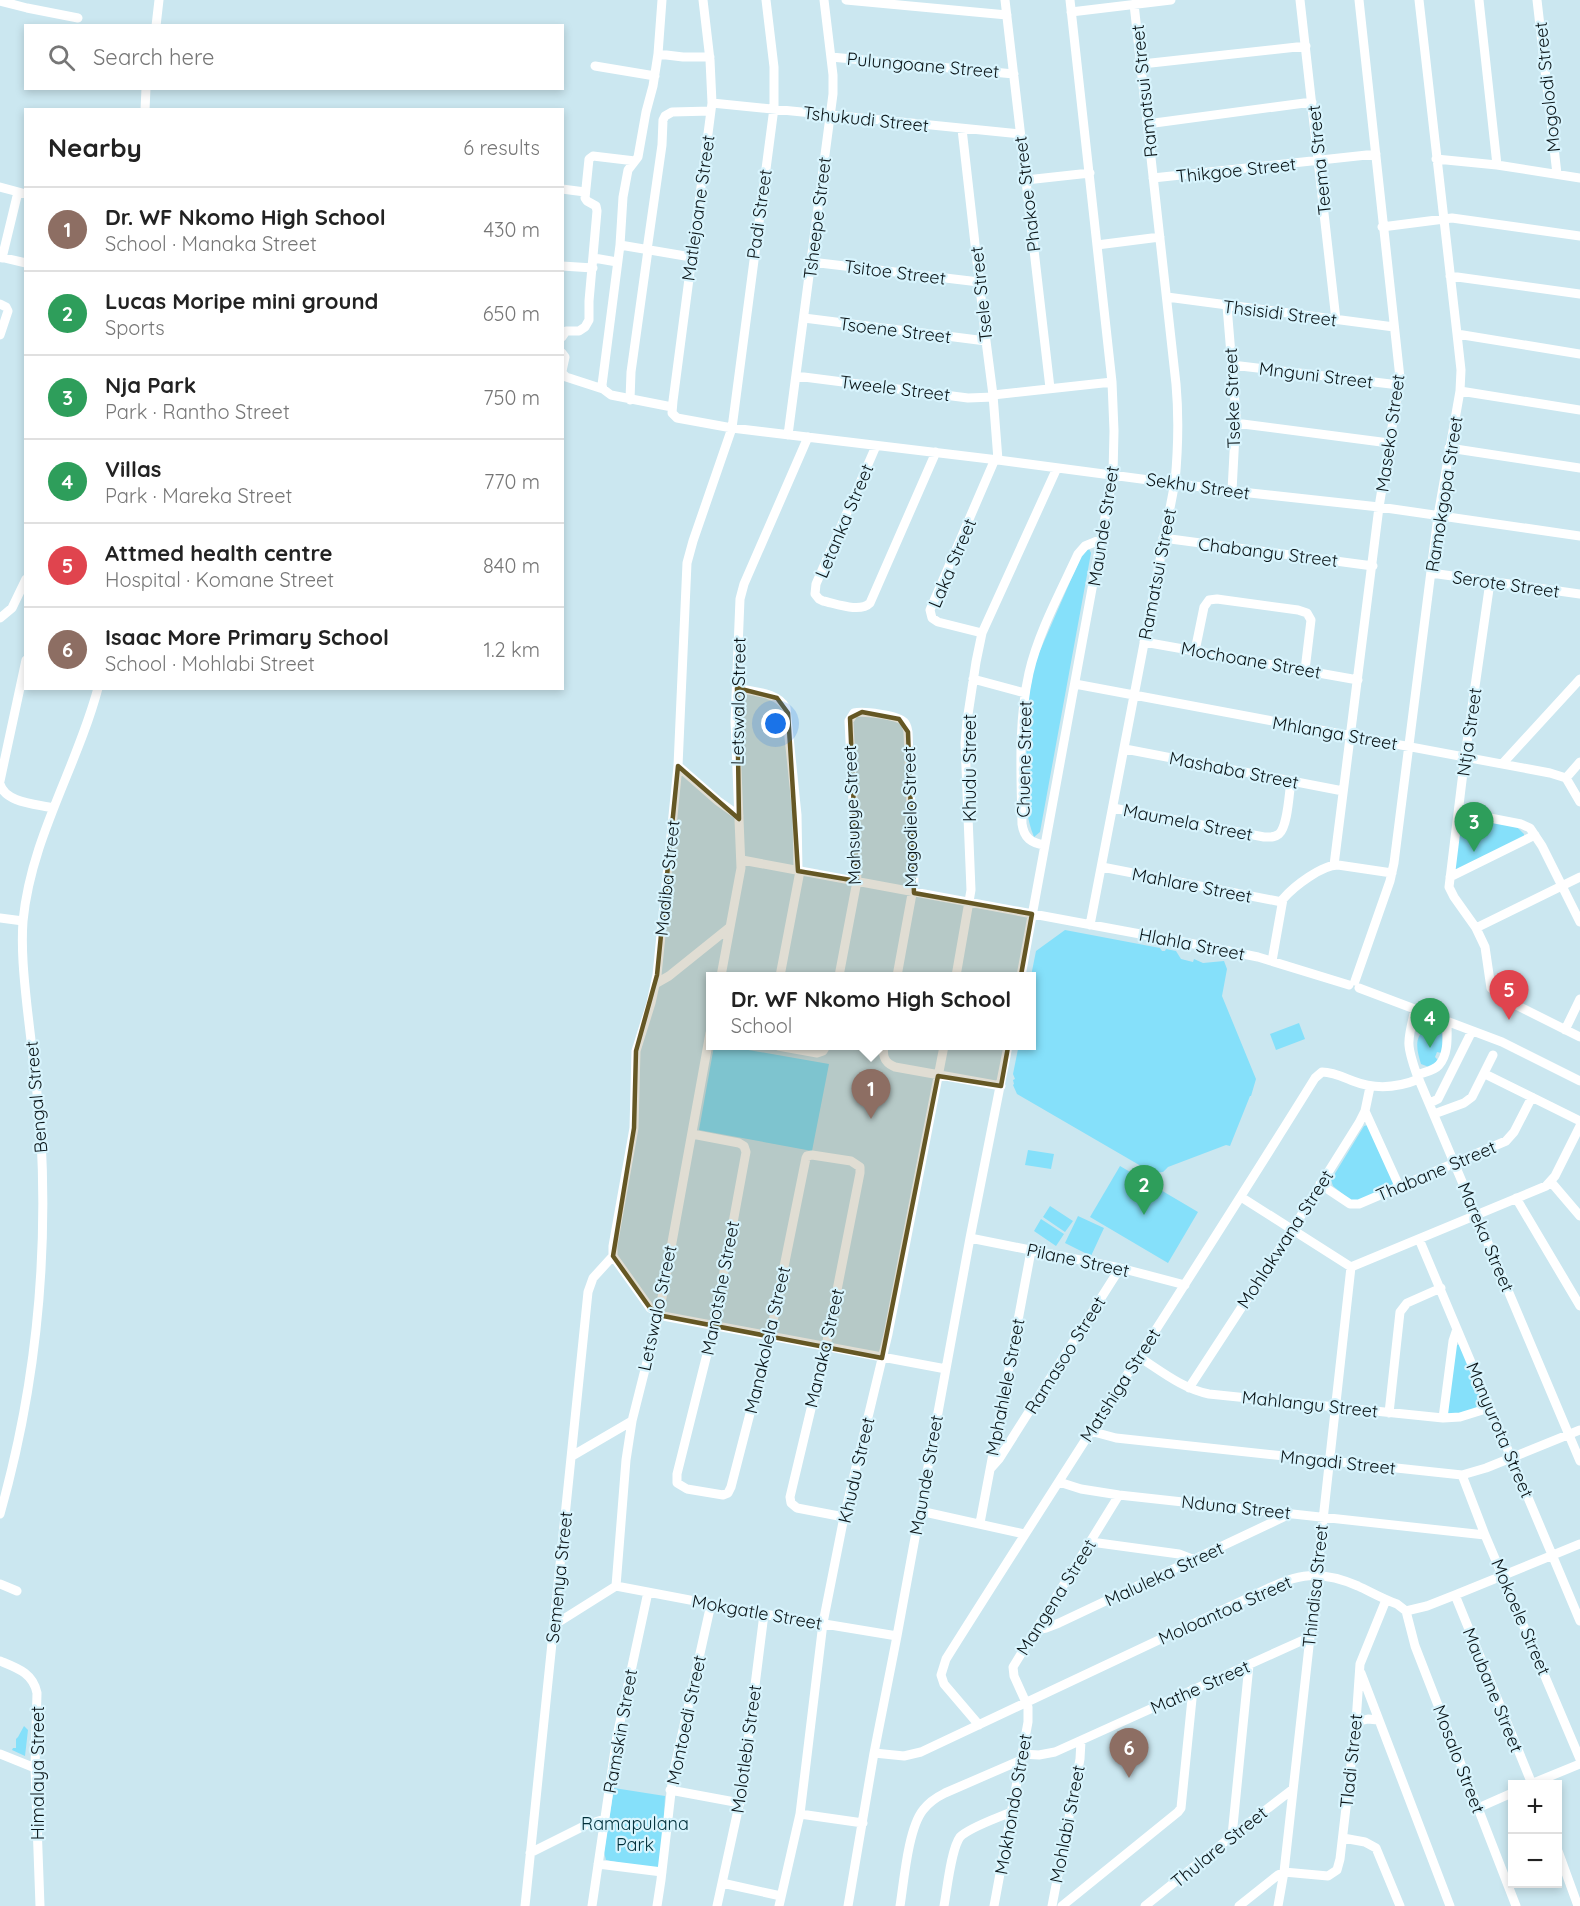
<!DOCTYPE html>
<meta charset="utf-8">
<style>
:root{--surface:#fff;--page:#f6f6f6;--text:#222;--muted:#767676;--line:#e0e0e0;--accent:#655724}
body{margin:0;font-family:Quicksand,sans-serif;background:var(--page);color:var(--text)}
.controls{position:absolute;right:18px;bottom:18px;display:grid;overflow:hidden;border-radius:0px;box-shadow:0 3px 9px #0003}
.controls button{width:54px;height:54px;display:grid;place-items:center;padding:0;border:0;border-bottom:2px solid var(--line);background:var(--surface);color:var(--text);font:30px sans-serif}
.you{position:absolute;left:776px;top:724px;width:21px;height:21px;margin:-15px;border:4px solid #fff;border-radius:50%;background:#1a73e8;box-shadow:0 0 0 9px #1a73e833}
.badge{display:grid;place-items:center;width:39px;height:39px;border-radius:50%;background:var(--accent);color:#fff;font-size:20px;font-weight:700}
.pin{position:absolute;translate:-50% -50px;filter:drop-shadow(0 2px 3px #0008)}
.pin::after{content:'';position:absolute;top:32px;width:21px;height:18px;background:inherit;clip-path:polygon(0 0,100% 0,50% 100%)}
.popup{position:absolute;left:706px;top:972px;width:330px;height:78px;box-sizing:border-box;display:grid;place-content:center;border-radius:0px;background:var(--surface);filter:drop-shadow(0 2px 4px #0005);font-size:20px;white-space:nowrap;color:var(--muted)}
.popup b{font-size:22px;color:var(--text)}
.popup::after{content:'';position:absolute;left:50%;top:100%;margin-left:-12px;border:12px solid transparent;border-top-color:var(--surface)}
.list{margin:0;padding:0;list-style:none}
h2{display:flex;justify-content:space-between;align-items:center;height:78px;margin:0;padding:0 24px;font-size:26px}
h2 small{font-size:20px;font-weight:400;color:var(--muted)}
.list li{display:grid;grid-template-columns:39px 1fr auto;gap:18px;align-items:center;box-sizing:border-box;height:84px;padding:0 24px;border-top:2px solid var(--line)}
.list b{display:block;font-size:22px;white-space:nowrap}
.list p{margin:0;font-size:20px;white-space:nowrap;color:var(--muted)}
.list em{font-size:20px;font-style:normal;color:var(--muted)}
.icon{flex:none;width:33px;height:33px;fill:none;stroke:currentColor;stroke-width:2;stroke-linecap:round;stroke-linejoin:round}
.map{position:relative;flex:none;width:1580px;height:1906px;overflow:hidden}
.search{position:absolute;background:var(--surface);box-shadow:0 3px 9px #0003;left:24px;top:24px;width:540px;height:66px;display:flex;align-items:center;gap:15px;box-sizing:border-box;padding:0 21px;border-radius:0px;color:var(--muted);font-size:22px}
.panel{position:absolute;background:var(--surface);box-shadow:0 3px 9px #0003;left:24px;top:108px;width:540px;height:582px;border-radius:0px}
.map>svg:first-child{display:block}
.green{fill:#85e0fa}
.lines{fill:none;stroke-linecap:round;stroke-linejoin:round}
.minor{stroke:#fff;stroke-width:9}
.marked{fill:#655724;fill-opacity:0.2;stroke:#655724;stroke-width:4.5;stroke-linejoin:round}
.labels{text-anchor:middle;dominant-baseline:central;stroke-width:4.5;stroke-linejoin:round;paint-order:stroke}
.street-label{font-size:18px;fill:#0a1417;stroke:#d8f4fd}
.park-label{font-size:18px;fill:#00303b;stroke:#d8f4fd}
</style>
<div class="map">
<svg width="1580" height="1906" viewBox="0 0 1580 1906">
<rect width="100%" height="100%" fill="#cbe7f0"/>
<path class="green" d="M1089 549 1091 553 1040 832 1034 837C1019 799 1025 755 1032 715L1026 713 1034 667 1039 653 1083 552Z
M1463 817 1517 827 1524 834V837L1457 870 1455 869 1460 819Z
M1065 930 1160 948 1162 951H1165L1166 949 1176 951 1181 959 1193 962 1194 959 1203 963 1224 961 1227 969 1222 996 1256 1079 1251 1096H1250L1230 1146 1226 1145 1168 1167 1163 1172 1153 1173 1017 1094 1013 1085 1014 1084 1013 1080 1015 1079 1013 1074 1018 1049 1021 1050V1046H1032L1031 976 1036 951Z
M1299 1023 1305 1039 1276 1050 1270 1034Z
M1427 1028 1442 1033 1443 1050 1441 1053 1437 1052 1435 1057 1438 1060 1436 1064 1429 1067 1421 1064C1417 1051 1413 1036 1427 1028Z
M714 1046H726L829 1064 812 1151 699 1130Z
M1368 1125 1394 1180 1392 1187 1354 1203 1333 1186 1331 1180 1364 1126Z
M1028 1150 1054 1154 1051 1169 1025 1165Z
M1120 1166 1198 1212 1168 1263 1090 1217Z
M1050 1206 1073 1221 1065 1232 1043 1217Z
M1078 1216 1104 1228 1091 1256 1065 1243Z
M1041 1219 1064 1234 1056 1246 1034 1231Z
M1460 1344 1484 1401 1482 1408 1455 1417 1445 1415 1454 1346Z
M24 1726 28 1730 25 1756 12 1750 13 1748H16V1739L18 1737Z
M614 1788 665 1796 662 1853 658 1870 606 1860 604 1852Z"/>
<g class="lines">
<path class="minor" d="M662 0 658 54 653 86 646 112 638 157 628 170 623 197 620 245 602 385 603 389 611 395 672 407
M703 0 710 60 712 103 673 401 672 413 677 418 732 428 998 460 1232 491 1379 507 1580 536
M766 0 774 67V108L732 428 693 541 687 563 678 766 657 975 651 1003 636 1051 634 1128 613 1246V1256L650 1308 663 1316 946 1369
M846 0 1007 15
M1005 0 1050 388
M1300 0 1336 320
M1479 0 1497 165
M1537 0 1557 174
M0 1 27 8 78 18
M1071 12 1171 0
M156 26 159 0
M658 54 683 57H710
M831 57 1014 74
M1142 64 1306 46
M595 66 655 76
M712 103 1020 134
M145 110 146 88
M1147 124 1312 102
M962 129 986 341 993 395 998 460
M1436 159 1497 165 1580 178
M1153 178 1376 154
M1026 180 1090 173
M0 187 26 194
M562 189 585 192
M1382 227 1452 218 1580 236
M620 245 691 257
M1097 245 1160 237
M647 250 662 145 663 120 665 116 672 112 711 111
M0 257 26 263
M2 258 18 192
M594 258 617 262
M811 262 979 282
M562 266 593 268
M1450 276 1580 294
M1167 297 1394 327
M0 304 6 307 8 311 0 335
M1227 306 1236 415 1232 491
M804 318 986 341
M1457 334 1580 354
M562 337 566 331H579L585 327 589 320V301L597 211 596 206 587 201 585 198 589 159 593 156 635 161
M562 353 565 357 562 371
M1232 365 1399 385
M562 373 566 377 603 389
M796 376 968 398 994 397
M1460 391 1580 410
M993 395 1112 382
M630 400 631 372 648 250
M1235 423 1389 443
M788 435 833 94V75L824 0
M876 446 816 584 815 594 819 599 823 601C837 604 860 613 870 603L936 452
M1449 448 1580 468
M1163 538 1373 566
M1431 573 1580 594
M1490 582 1465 756 1449 887 1454 897 1476 928 1485 947 1491 988 1504 999 1580 1037
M0 618 12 608 26 579
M982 633 938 622 932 618 930 610 995 459
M1144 642 1358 680
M1195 651 1204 607 1209 600 1217 599 1298 610 1307 613 1311 620 1305 670
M973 679 1025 693
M1075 684 1550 773 1566 778 1580 802
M737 688C753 692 778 692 786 708L797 815 798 871
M1125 749 1343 791
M1503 763 1580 679
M678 766 718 801 739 816
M1566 778 1580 762
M0 781 26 660
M0 784C5 803 37 804 53 808
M1113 808 1264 837C1270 837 1274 838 1279 834 1288 826 1289 793 1291 781
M1459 812 1521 824 1530 828 1542 846 1580 922
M1045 845C1031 843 1024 838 1022 824 1021 774 1018 722 1029 673 1038 633 1061 591 1078 554L1085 546 1102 539
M742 860 1194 944 1258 957 1349 985
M1334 865 1379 507 1400 378 1359 0
M1102 867 1282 902
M1450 877 1535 835
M0 918 23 921
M1090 925 1175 482C1178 450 1179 417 1176 384L1134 4
M1476 928 1580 877
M1272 961 1283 899C1294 886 1322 865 1338 865L1392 873
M721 976 741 868 735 721 740 599 744 584 808 437
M780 976 800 871
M839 976 857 881 849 721 854 713C863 711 898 715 904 722 907 725 907 728 908 732L914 883 897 976
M956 976 971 890 965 743 967 721 976 662 982 633 1057 468
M1021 976 1113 474 1114 431 1112 382 1070 0
M1355 981 1390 881 1394 863 1438 516 1460 391 1461 370 1457 334 1419 0
M655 984 669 976 730 927
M1359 988 1502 1042 1580 1081
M1415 1010C1407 1042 1406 1044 1417 1075L1580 1461
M1565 1030 1580 999
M778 1046 817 1053 823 1051 826 1046
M884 1046C882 1057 885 1063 895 1067L1001 1086
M1485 1074 1580 1121
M1417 1075C1424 1072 1434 1071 1439 1065 1449 1054 1447 1035 1447 1022
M1430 1103 1438 1099 1472 1031
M1365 1111 1399 1186
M1434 1114 1464 1103 1472 1097 1493 1055
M692 1134 739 1143 744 1146 746 1152 714 1326 677 1474V1483L687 1489 723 1495 728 1493 731 1487 770 1336 806 1158 807 1156 812 1155 851 1161 860 1167V1173L826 1346 790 1497 791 1503 797 1508 844 1517
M1551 1182 1580 1216
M1320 1184 1350 1204H1359L1506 1141 1514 1132 1532 1097
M1241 1197 1351 1267 1546 1186 1555 1176 1580 1126
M1516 1198 1580 1306
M970 1238 1120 1268 1185 1285
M1419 1239 1580 1621
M1139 1357C1161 1371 1183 1389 1209 1394L1443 1418 1460 1417 1489 1408
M1189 1388 1292 1230 1359 1123 1365 1111 1370 1087
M1389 1413 1400 1312 1407 1303 1441 1288
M1443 1418 1453 1341 1457 1329
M1090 1431 1116 1438 1462 1475 1486 1468 1580 1430
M572 1456 632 1421
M991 1468 999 1459 1120 1268
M1462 1475 1485 1535 1580 1759
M1059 1482 1081 1489 1119 1495 1485 1535
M920 1511 1024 1534
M0 1514C35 1391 48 1265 41 1137 38 1094 32 1050 27 1006 24 978 21 949 23 921 31 838 77 767 98 688
M980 1523 1031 1251
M1091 1542 1179 1554 1195 1560
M0 1584 17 1591
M616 1586 626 1460 632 1421 659 1314 710 1033
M616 1586 764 1614 897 1636
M1455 1595 1532 1784
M1406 1611 1415 1646 1516 1906
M554 1625 616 1586
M1036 1630 1046 1628 1059 1623 1290 1514
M0 1661C17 1668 33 1673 37 1693L35 1768 40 1906
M1361 1673 1450 1906
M1356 1722 1368 1719 1378 1720
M979 1725 944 1684 941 1675 946 1659C1068 1465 1194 1273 1315 1078L1322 1072C1333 1072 1343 1077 1353 1081 1376 1090 1397 1088 1419 1079
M874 1753 904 1756 921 1752 1250 1597C1292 1577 1312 1566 1358 1586 1371 1592 1383 1599 1397 1604L1406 1611 1427 1606 1455 1595 1580 1544
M0 1754 35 1768
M1022 1754 1039 1755 1055 1752 1310 1637
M1531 1784 1580 1764
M670 1790 740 1803
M1478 1808 1512 1793
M800 1814 863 1823
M1232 1836 1249 1665
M1343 1838 1365 1842 1376 1848 1400 1906
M1558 1851 1578 1906
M530 1853 588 1824 605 1819
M598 1864 662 1872
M722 1883 781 1896
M525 1906 588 1292 593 1278 613 1256
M592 1906 617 1736 648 1592
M657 1906 661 1880 673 1775 711 1604
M717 1906 741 1796 764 1614
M779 1906 800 1814 823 1623 844 1517 888 1334 944 1046
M848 1906 874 1753 897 1636 970 1238 1008 1046
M900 1906C904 1881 908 1829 923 1810 929 1802 937 1797 945 1793L1021 1760
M944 1906C947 1890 951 1849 960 1837 970 1827 998 1818 1011 1812
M994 1906 1028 1722V1707L1014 1676 1013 1667 1119 1495
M1052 1906 1080 1759 1081 1741
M1062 1906 1178 1812 1181 1808 1193 1689
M1145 1906 1232 1836 1293 1789
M1239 1906 1278 1875 1284 1872 1328 1876 1337 1870 1340 1859 1356 1722 1360 1664 1386 1600
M1278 1906 1284 1872 1351 1267"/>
</g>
<path class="marked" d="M737 688 777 698 788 713 798 871 857 881 850 718 862 712 899 719 908 732 914 893 1032 914 1001 1086 938 1076 882 1358 663 1316 650 1308 613 1256 634 1128 636 1051 657 975 678 766 739 819Z"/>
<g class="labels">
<g class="street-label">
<text transform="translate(923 65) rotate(5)">Pulungoane Street</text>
<text transform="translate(1547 87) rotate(-96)">Mogolodi Street</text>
<text transform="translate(1144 91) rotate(-96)">Ramatsui Street</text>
<text transform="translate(866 119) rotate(6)">Tshukudi Street</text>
<text transform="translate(1319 160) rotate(-96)">Teema Street</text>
<text transform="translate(1236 170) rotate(-6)">Thikgoe Street</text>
<text transform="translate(1027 194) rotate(-97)">Phakoe Street</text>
<text transform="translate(698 208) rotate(-82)">Matlejoane Street</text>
<text transform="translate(759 214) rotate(-82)">Padi Street</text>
<text transform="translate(817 218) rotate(-83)">Tsheepe Street</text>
<text transform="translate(895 272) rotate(7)">Tsitoe Street</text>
<text transform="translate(981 294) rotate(-96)">Tsele Street</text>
<text transform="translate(1280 313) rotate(7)">Thsisidi Street</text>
<text transform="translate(895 330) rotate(7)">Tsoene Street</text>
<text transform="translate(1316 375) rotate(7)">Mnguni Street</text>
<text transform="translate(895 388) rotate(7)">Tweele Street</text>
<text transform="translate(1232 398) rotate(-92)">Tseke Street</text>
<text transform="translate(1390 433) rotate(-82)">Maseko Street</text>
<text transform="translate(1198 486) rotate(8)">Sekhu Street</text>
<text transform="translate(1444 494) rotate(-81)">Ramokgopa Street</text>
<text transform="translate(844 521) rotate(-67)">Letanka Street</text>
<text transform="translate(1103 526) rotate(-81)">Maunde Street</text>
<text transform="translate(1268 552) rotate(7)">Chabangu Street</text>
<text transform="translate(952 563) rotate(-67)">Laka Street</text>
<text transform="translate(1157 574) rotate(-79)">Ramatsui Street</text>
<text transform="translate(1506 584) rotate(8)">Serote Street</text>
<text transform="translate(1251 660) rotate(10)">Mochoane Street</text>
<text transform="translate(738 701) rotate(-89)">Letswalo Street</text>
<text transform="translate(1469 732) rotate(-82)">Ntja Street</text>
<text transform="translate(1335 733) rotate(10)">Mhlanga Street</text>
<text transform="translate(1024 759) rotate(-89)">Chuene Street</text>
<text transform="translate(969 768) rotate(-90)">Khudu Street</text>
<text transform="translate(1234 770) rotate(11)">Mashaba Street</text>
<text transform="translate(852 815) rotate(-92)">Mahsupye Street</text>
<text transform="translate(910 817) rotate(-91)">Magodielo Street</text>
<text transform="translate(1188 822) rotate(11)">Maumela Street</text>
<text transform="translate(667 878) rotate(-84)">Madiba Street</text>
<text transform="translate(1192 885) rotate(11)">Mahlare Street</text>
<text transform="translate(1192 944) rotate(11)">Hlahla Street</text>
<text transform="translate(36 1097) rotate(-95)">Bengal Street</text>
<text transform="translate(1436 1171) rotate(-23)">Thabane Street</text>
<text transform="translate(1486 1237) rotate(67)">Mareka Street</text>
<text transform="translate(1285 1239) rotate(-57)">Mohlakwana Street</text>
<text transform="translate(1078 1260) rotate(12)">Pilane Street</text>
<text transform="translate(720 1288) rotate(-79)">Manotshe Street</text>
<text transform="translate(657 1308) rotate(-78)">Letswalo Street</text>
<text transform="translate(767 1340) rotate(-77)">Manakolela Street</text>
<text transform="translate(824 1348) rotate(-77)">Manaka Street</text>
<text transform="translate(1065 1355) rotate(-58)">Ramasoo Street</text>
<text transform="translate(1120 1385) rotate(-57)">Matshiga Street</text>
<text transform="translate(1005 1387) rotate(-79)">Mphahlele Street</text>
<text transform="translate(1310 1404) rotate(6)">Mahlangu Street</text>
<text transform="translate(1500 1430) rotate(67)">Manyurota Street</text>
<text transform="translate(1338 1462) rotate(6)">Mngadi Street</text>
<text transform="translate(856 1470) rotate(-77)">Khudu Street</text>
<text transform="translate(926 1475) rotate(-80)">Maunde Street</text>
<text transform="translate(1236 1507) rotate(6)">Nduna Street</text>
<text transform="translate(1164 1574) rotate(-25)">Maluleka Street</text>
<text transform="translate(559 1577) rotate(-84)">Semenya Street</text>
<text transform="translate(1315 1586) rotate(-84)">Thindisa Street</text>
<text transform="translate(1056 1597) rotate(-58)">Mangena Street</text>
<text transform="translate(1225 1610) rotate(-24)">Moloantoa Street</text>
<text transform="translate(757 1612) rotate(10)">Mokgatle Street</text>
<text transform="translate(1521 1617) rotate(67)">Mokoele Street</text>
<text transform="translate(1200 1687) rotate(-24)">Mathe Street</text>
<text transform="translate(1493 1690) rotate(68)">Maubane Street</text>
<text transform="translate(686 1720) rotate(-78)">Montoedi Street</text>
<text transform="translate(620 1731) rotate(-80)">Ramskin Street</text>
<text transform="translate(746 1749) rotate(-82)">Molotlebi Street</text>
<text transform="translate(1459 1759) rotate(69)">Mosalo Street</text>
<text transform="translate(1351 1761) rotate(-84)">Tladi Street</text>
<text transform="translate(37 1773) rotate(-90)">Himalaya Street</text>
<text transform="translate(1013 1804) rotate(-80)">Mokhondo Street</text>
<text transform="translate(1067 1824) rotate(-79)">Mohlabi Street</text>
<text transform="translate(1219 1847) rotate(-39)">Thulare Street</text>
</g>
<g class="park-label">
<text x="635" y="1823">Ramapulana<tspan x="635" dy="21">Park</tspan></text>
</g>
</g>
</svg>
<div class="controls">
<button>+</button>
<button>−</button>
</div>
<div class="you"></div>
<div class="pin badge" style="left:871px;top:1119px;background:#8d6e63">1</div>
<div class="popup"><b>Dr. WF Nkomo High School</b>School</div>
<div class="pin badge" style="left:1144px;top:1215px;background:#2e9e5b">2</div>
<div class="pin badge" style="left:1474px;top:852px;background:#2e9e5b">3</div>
<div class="pin badge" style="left:1430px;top:1048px;background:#2e9e5b">4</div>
<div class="pin badge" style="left:1509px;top:1020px;background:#e0444e">5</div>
<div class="pin badge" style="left:1129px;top:1778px;background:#8d6e63">6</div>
<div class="search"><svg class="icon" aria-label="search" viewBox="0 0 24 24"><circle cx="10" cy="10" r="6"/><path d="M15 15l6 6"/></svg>Search here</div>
<section class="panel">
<h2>Nearby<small>6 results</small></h2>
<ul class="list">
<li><span class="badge" style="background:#8d6e63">1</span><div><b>Dr. WF Nkomo High School</b><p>School · Manaka Street</p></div><em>430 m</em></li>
<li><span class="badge" style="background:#2e9e5b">2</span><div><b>Lucas Moripe mini ground</b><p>Sports</p></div><em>650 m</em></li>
<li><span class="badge" style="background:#2e9e5b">3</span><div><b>Nja Park</b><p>Park · Rantho Street</p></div><em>750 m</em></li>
<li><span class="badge" style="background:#2e9e5b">4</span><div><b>Villas</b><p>Park · Mareka Street</p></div><em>770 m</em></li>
<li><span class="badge" style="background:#e0444e">5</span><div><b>Attmed health centre</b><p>Hospital · Komane Street</p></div><em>840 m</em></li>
<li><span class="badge" style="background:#8d6e63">6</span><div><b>Isaac More Primary School</b><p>School · Mohlabi Street</p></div><em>1.2 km</em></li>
</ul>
</section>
</div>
